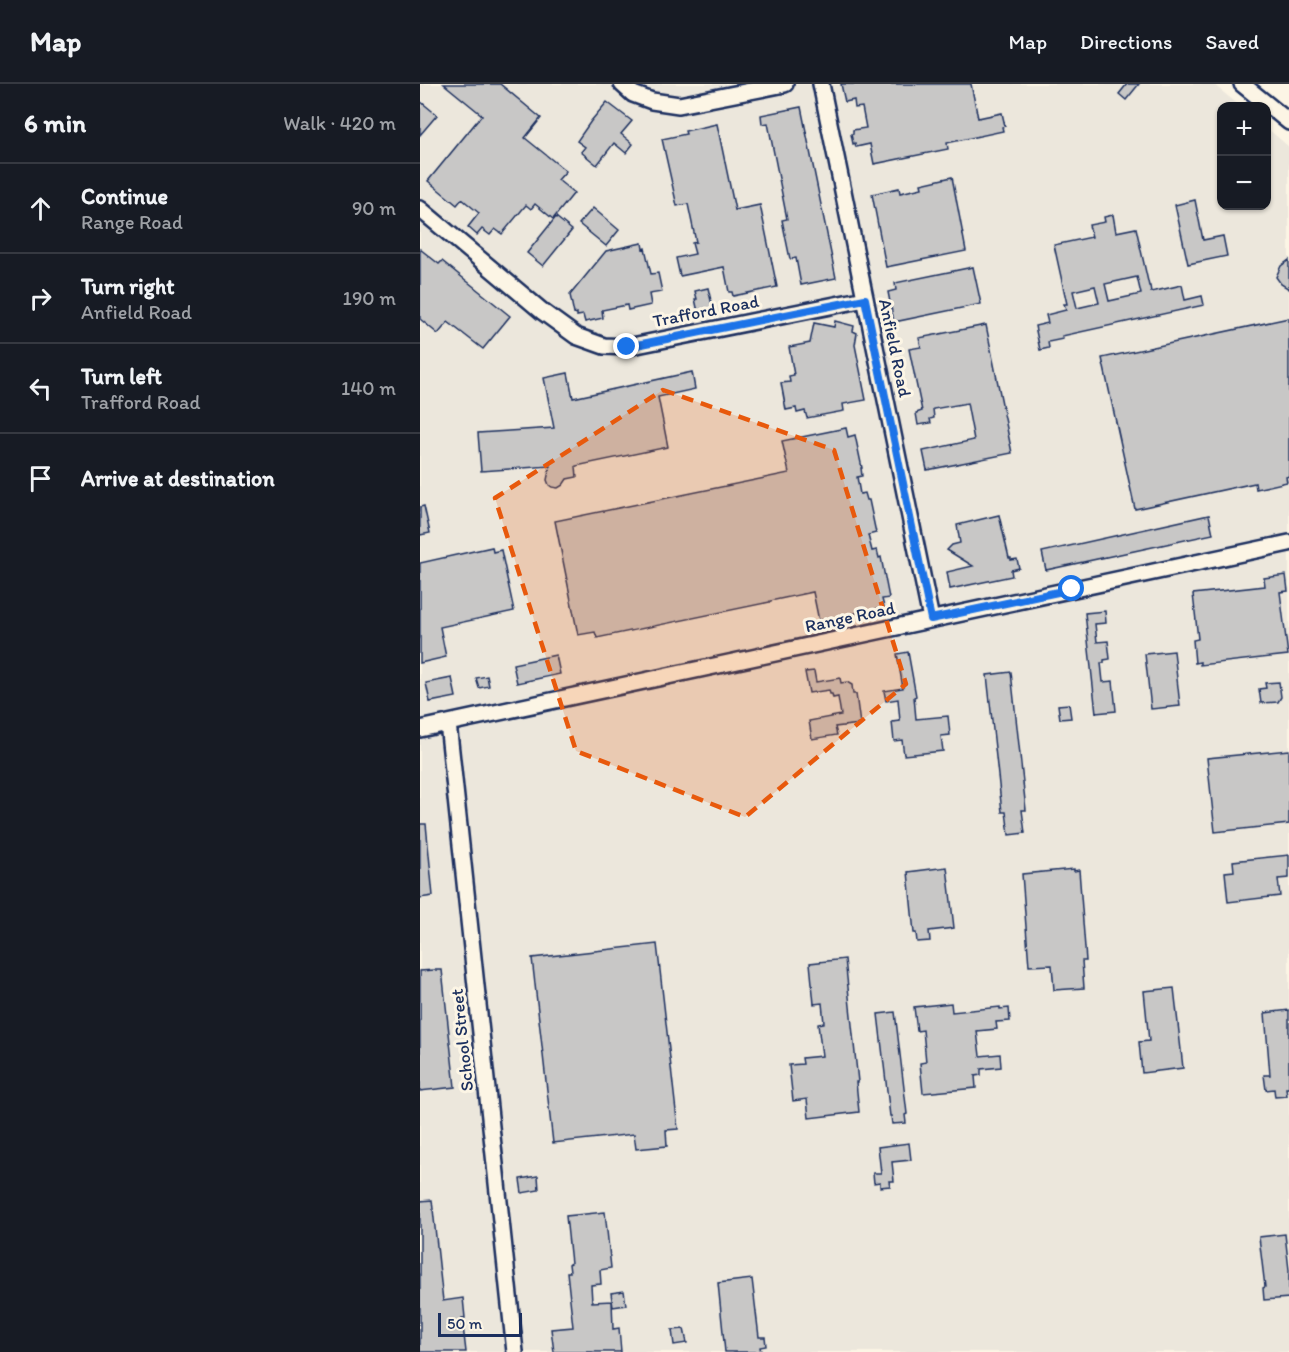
<!DOCTYPE html>
<meta charset="utf-8">
<style>
:root{--surface:#171b24;--page:#20242c;--text:#f1f3f6;--muted:#9ea1a6;--line:#363941}
body{margin:0;font-family:Itim,sans-serif;background:var(--page);color:var(--text)}
.controls{position:absolute;right:18px;top:18px;display:grid;overflow:hidden;border-radius:12px;box-shadow:0 2px 4px #0004}
.controls button{width:54px;height:54px;display:grid;place-items:center;padding:0;border:0;border-bottom:2px solid var(--line);background:var(--surface);color:var(--text);font:30px sans-serif}
.scale{position:absolute;left:18px;bottom:15px;width:84px;box-sizing:border-box;padding-left:6px;border:3px solid #1b2f5e;border-top:0;font-size:16px;line-height:21px;white-space:nowrap;color:#1b2f5e;-webkit-text-stroke:4px #fcf5e5;paint-order:stroke}
.stop{position:absolute;width:18px;height:18px;margin:-14px;border:4px solid #1a73e8;border-radius:50%;background:#fff}
.stop.end{background:#1a73e8;border-color:#fff;box-shadow:0 2px 6px #0008}
.list{margin:0;padding:0;list-style:none}
h2{display:flex;justify-content:space-between;align-items:center;height:78px;margin:0;padding:0 24px;font-size:26px}
h2 small{font-size:20px;font-weight:400;color:var(--muted)}
.list li{display:grid;grid-template-columns:39px 1fr auto;gap:18px;align-items:center;box-sizing:border-box;height:90px;padding:0 24px;border-top:2px solid var(--line)}
.list b{display:block;font-size:22px;white-space:nowrap}
.list p{margin:0;font-size:20px;white-space:nowrap;color:var(--muted)}
.list em{font-size:20px;font-style:normal;color:var(--muted)}
.icon{flex:none;width:33px;height:33px;fill:none;stroke:currentColor;stroke-width:2;stroke-linecap:round;stroke-linejoin:round}
.map{position:relative;flex:none;width:869px;height:1268px;overflow:hidden}
header{display:flex;align-items:center;gap:36px;box-sizing:border-box;height:84px;padding:0 30px;background:var(--surface);border-bottom:2px solid var(--line)}
header strong{font-size:28px}
nav{display:flex;gap:33px;margin-inline-start:auto;font-size:21px}
main{display:flex}
aside{flex:1;background:var(--surface)}
.map>svg:first-child{display:block}
.built{fill:#ece7dc}
.building{fill:#c8c7c6;stroke:#1b2f5e;stroke-width:1.5;fill-rule:evenodd}
.lines{fill:none;stroke-linecap:round;stroke-linejoin:round}
.minor-casing{stroke:#1b2f5e;stroke-width:20}
.minor{stroke:#fcf5e5;stroke-width:15}
.route{stroke:#1a73e8;stroke-width:8}
.marked{fill:#e8590c;fill-opacity:0.2;stroke:#e8590c;stroke-width:4.5;stroke-dasharray:12 8;stroke-linejoin:round}
.labels{text-anchor:middle;dominant-baseline:central;stroke-width:6;stroke-linejoin:round;paint-order:stroke}
.street-label{font-size:18px;fill:#1b2f5e;stroke:#fcf5e5}
</style>
<header>
<strong>Map</strong>
<nav><a>Map</a><a>Directions</a><a>Saved</a></nav>
</header>
<main>
<aside>
<h2>6 min<small>Walk · 420 m</small></h2>
<ul class="list">
<li><svg class="icon" aria-label="ahead" viewBox="0 0 24 24"><path d="M12 20V5M6 11l6-6 6 6"/></svg><div><b>Continue</b><p>Range Road</p></div><em>90 m</em></li>
<li><svg class="icon" aria-label="right" viewBox="0 0 24 24"><path d="M7 20v-9h11M14 6l5 5-5 5"/></svg><div><b>Turn right</b><p>Anfield Road</p></div><em>190 m</em></li>
<li><svg class="icon" aria-label="left" viewBox="0 0 24 24"><path d="M17 20v-9H6M10 6l-5 5 5 5"/></svg><div><b>Turn left</b><p>Trafford Road</p></div><em>140 m</em></li>
<li><svg class="icon" aria-label="arrive" viewBox="0 0 24 24"><path d="M6 21V4h12l-3 4 3 4H6"/></svg><div><b>Arrive at destination</b></div></li>
</ul>
</aside>
<div class="map">
<svg width="869" height="1268" viewBox="0 0 869 1268">
<rect width="100%" height="100%" fill="#fcf5e5"/>
<filter id="ink" filterUnits="userSpaceOnUse"><feTurbulence type="fractalNoise" baseFrequency=".0167" numOctaves="2"/><feDisplacementMap in="SourceGraphic" scale="12" xChannelSelector="R" yChannelSelector="G"/><feConvolveMatrix kernelMatrix="1 2 1 2 8 2 1 2 1" color-interpolation-filters="sRGB"/></filter>
<g filter="url(#ink)">
<path class="built" d="M0 0H793L820 22H802V122H846L847 44 869 63V1268H0Z"/>
<path class="building" d="M24 0H80L121 34 105 54 146 87 138 96 154 109 133 135 115 120 111 125 106 121 82 150 75 145 70 151 62 145 57 151 48 143 59 129 42 115 37 121 8 97 62 31Z
M421 0H551L558 34 582 29 585 42 582 43 583 47 527 59 528 65 454 80 450 60 436 63 435 59 433 60 431 50H433V46L446 44 442 23 435 24 434 16 425 18Z
M707 0H719L706 16 699 10Z
M0 17 17 31 0 51Z
M187 18 212 37 201 50 213 60 206 69 194 59 177 81 161 68 165 63 157 57 171 37Z
M381 23 416 194 381 201 376 174 370 175 362 136 367 135 348 39 342 40 341 31Z
M297 40 315 126 340 121 357 203 313 212 312 208H309L304 183 260 192 256 174 275 170 272 159 276 158 268 120 257 122 242 55 266 50 265 47Z
M532 93 546 167 466 183 452 110 479 104 480 109 502 104 501 100Z
M775 116 783 156 803 152 807 172 768 180 755 121Z
M173 124 199 146 186 162 159 140Z
M693 131 696 148 716 144 729 202H730L731 208 762 201 765 216 782 212 784 221 642 252 643 255 628 258 629 264 620 266 615 242 628 239 626 231 646 226 644 220H647L634 161 672 153 669 141 685 138 684 133ZM717 193 721 210 689 217 685 200ZM675 202 679 219 657 224 653 207Z
M136 133 152 146 123 182 107 169Z
M222 159 223 165 225 164 231 190 238 189 242 208 229 210 231 221 208 226 207 221 182 226 183 234 165 238 163 231 157 232V229L154 230 150 211 186 167Z
M0 165 19 180 22 177 90 232 63 265 28 238 18 250 0 235Z
M869 176V205L861 200 856 193 861 182Z
M553 183 561 220 474 238 468 208 476 206 475 199Z
M288 204 293 225 278 228 275 215H277L275 207Z
M869 234V392L866 393 867 398 836 405 835 399 715 425 682 274Z
M415 237 434 242 433 247 437 249 435 261 446 316 423 320 424 327 387 334 385 327 377 329 376 324 366 326 361 299 370 298 369 292 374 291 369 263 390 259 394 239 414 243Z
M566 241 592 369 507 386 503 367 554 356 547 319 513 325 514 334 510 335 511 339 498 341 496 329 502 327 489 265 501 263 499 254Z
M272 288 275 305 238 313 248 363 156 382 157 393 147 395 143 401 138 404 132 403 129 401 127 396 130 382 61 387 58 349 134 344 124 294 148 289 153 314Z
M426 344 428 353 435 351 442 384H441L442 392 437 393 440 410 445 409 447 416H449L456 449 448 451 452 467 457 466 459 474 461 473 469 514 462 515 464 523 399 537 393 508 350 517V518L177 554 175 548 158 551 135 437 369 389 362 357Z
M4 422 10 449 0 451V423Z
M579 431 589 474H591V476L597 475 599 484 591 486 592 492 530 505 527 488 553 482 527 466 532 461 540 459 537 441Z
M789 431 793 450 626 486 622 468Z
M72 463 73 468 81 466 94 527 20 543 26 573 0 579V479Z
M866 491 868 507 860 508 868 571 780 581V578L775 579 773 556 778 555 773 510 845 502 844 494Z
M685 527 686 539 675 540 677 558 688 557 690 575 684 576V579H681L683 598 693 597 696 627 676 629 665 529Z
M754 567 760 622 731 625 725 570Z
M488 568 496 612 494 613 496 635 528 632 530 651 521 652 523 667 484 671 482 656 474 657 472 638 480 637 478 615 466 617 464 607 483 604 477 570Z
M136 571 140 590 97 599 93 580Z
M394 587 396 598 420 594 421 599 427 598 432 601 433 610H436L440 640 415 643 417 651 392 655 389 637 421 631 418 613 413 614 412 610H410L409 606 389 609 385 588Z
M591 588 606 726H602L605 749 589 751 586 728H582L567 591Z
M67 592 69 602 59 604 56 594Z
M32 594 36 613 10 618 6 599Z
M859 598 861 613 858 618 841 619 839 605 846 604 845 599Z
M649 620 651 634 640 635 638 621Z
M869 666V740L795 748 787 674Z
M0 740H6L13 812 0 814Z
M869 771V794L858 795 860 812 808 818 805 788 814 787 813 777Z
M527 783 534 844 509 847 510 857 497 858 496 849H494L488 788Z
M654 785V787L659 786 666 877H662L664 904 634 906 632 881 609 882 602 790Z
M237 860 258 1045 246 1046 247 1062 216 1065 214 1050 133 1059 112 874Z
M425 875 438 998H436L439 1028 389 1034 387 1015 373 1017 369 981 383 980 382 974 402 972 398 940 404 939 402 919 394 920 390 879Z
M15 886H22L35 1003 0 1007V887Z
M754 904 763 984 722 989 719 958 729 957 724 907Z
M531 919 532 928 580 923V925L589 924 590 937 576 938 577 945 557 947 560 972 580 970 581 983 561 985V991L555 992 556 1004 503 1009 500 979 506 978 503 946 497 947 494 923Z
M869 926V1004H866L867 1012 855 1013 854 1005 846 1006 844 991H850L845 929Z
M475 928 487 1030 485 1031 486 1039 472 1040 471 1032H470L458 930Z
M489 1059 491 1076 472 1078 474 1097H469L470 1102 460 1103V1098L454 1099 453 1089H461L458 1063Z
M118 1092 119 1106 102 1109 100 1095Z
M12 1116 23 1217 43 1214 45 1234H42L46 1268H0V1117Z
M185 1128 191 1184 180 1186 181 1200 171 1201 172 1218 192 1217 193 1245 199 1244 201 1268H134L131 1245 153 1243 147 1188H150L149 1180 151 1179 146 1132Z
M865 1150 869 1186V1214L844 1216 843 1204 845 1203 839 1153Z
M332 1195 339 1253H345L346 1262 340 1263 341 1268H305L298 1199Z
M204 1207 206 1221 193 1223 191 1209Z
M264 1245 267 1259 254 1261 252 1246Z"/>
<g class="lines">
<defs>
<path id="minor" d="M202 0 213 10 232 17 259 21 365 0
M401 0 511 535
M822 0 869 38
M0 125 123 228 156 252 184 262 207 263 445 215
M28 639 95 1268
M0 645 869 459"/>
</defs>
<use href="#minor" class="minor-casing"/>
<use href="#minor" class="minor"/>
</g>
</g>
<g class="lines" filter="url(#ink)">
<path class="route" d="M207 263 445 215 511 535 652 505"/>
</g>
<path class="marked" d="M243 306 414 366 486 600 325 733 156 667 75 414Z"/>
<g class="labels">
<g class="street-label">
<text transform="translate(286 227) rotate(-11)">Trafford Road</text>
<text transform="translate(475 264) rotate(78)">Anfield Road</text>
<text transform="translate(430 533) rotate(-12)">Range Road</text>
<text transform="translate(42 956) rotate(-96)">School Street</text>
</g>
</g>
</svg>
<div class="controls">
<button>+</button>
<button>−</button>
</div>
<div class="scale">50 m</div>
<div class="stop" style="left:652px;top:505px"></div>
<div class="stop end" style="left:207px;top:263px"></div>
</div>
</main>
